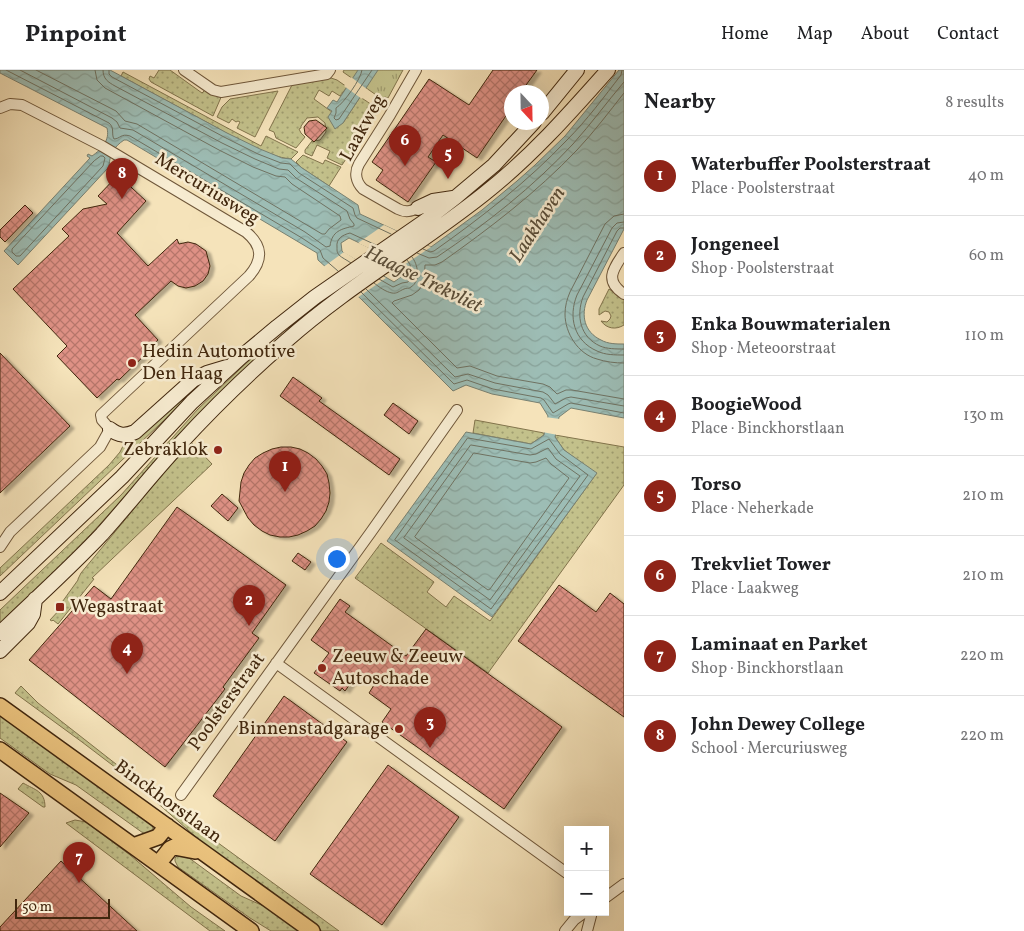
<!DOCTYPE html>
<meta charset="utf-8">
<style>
:root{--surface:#fff;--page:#f2f2f2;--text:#202124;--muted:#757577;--line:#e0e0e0;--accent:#8f2418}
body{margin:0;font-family:Vollkorn,serif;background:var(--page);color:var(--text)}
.controls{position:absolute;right:15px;bottom:15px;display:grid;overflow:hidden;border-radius:0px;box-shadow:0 5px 20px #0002}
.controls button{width:45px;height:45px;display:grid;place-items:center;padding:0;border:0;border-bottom:1px solid var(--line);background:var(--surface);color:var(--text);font:25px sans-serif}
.compass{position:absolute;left:504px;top:15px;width:45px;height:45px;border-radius:50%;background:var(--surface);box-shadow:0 5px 20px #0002;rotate:158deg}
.scale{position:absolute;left:15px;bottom:12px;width:95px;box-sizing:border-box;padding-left:5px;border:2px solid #41270e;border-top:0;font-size:14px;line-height:18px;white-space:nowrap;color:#41270e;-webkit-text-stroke:4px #f8edd2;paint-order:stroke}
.you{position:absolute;left:336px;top:488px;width:18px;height:18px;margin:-12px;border:4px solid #fff;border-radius:50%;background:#1a73e8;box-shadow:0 0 0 8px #1a73e833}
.badge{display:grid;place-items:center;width:32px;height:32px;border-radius:50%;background:var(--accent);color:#fff;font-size:16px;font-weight:700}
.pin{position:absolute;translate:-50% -41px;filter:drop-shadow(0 1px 2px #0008)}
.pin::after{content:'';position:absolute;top:26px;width:18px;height:15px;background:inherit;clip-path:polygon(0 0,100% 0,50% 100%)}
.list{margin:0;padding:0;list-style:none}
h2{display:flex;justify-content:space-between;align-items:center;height:65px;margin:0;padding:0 20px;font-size:21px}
h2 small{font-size:16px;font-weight:400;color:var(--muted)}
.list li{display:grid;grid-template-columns:32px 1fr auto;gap:15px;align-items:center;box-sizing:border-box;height:80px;padding:0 20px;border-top:1px solid var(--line)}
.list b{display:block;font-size:19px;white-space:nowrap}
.list p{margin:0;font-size:16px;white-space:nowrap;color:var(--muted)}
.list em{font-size:16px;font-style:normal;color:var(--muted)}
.map{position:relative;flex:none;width:624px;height:861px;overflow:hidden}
header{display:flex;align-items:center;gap:30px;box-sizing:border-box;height:70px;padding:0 25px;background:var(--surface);border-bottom:1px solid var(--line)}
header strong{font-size:24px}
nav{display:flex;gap:28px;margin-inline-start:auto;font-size:18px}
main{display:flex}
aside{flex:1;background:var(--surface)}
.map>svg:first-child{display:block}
.grass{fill:url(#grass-dots);stroke:#82744c}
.park{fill:url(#park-tufts);stroke:#82744c}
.water{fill:url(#water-waves);stroke:#788172;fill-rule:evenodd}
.pier{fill:#f5e3ba}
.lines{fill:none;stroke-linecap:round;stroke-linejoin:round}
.shore{stroke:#6f7262;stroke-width:1}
.building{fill:url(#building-cross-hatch);stroke:#41270e;filter:url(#shadow)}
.street-casing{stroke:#6e5639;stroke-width:12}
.secondary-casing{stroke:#41270e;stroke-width:16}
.primary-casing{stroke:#41270e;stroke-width:18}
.street{stroke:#f8edd2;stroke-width:10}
.secondary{stroke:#f8edd2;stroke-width:14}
.primary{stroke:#eac27d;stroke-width:15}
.poi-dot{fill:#8f2418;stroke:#f8edd2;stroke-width:2}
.labels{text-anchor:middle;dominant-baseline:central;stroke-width:5;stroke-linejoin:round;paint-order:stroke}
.street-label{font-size:19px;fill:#41270e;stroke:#f8edd2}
.poi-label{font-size:19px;fill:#41270e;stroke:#f8edd2;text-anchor:start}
.water-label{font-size:20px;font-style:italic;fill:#584c38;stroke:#f8edd2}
</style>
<header>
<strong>Pinpoint</strong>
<nav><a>Home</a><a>Map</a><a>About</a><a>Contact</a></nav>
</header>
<main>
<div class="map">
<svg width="624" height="861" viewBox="0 0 624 861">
<defs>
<pattern id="grass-dots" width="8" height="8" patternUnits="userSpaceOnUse" patternTransform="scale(1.25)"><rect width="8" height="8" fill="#c3c18b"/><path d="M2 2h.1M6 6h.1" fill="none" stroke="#a09d70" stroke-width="1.8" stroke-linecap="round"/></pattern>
<pattern id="park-tufts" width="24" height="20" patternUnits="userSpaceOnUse" patternTransform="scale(1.25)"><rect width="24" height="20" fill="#c3c18b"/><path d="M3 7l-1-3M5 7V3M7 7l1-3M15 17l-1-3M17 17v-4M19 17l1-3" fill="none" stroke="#a09d70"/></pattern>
<pattern id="water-waves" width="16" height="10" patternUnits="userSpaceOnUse" patternTransform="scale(1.25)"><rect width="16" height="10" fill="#9dbdb5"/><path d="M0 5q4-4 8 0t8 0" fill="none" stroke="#88a29a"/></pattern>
<pattern id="building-cross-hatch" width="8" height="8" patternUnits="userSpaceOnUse" patternTransform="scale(1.25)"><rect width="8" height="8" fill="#de9185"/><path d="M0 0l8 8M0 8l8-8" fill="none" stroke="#b6766b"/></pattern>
<filter id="shadow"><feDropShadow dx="4.5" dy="2.5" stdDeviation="1" flood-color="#0004"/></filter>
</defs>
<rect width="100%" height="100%" fill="#f5e3ba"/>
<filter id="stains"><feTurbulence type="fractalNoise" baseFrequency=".004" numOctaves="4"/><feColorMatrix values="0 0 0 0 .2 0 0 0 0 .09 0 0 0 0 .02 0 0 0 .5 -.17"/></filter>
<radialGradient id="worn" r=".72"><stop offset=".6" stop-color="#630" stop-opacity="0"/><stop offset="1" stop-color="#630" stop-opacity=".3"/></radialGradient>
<path class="grass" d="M159 0H170L202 23 205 20 222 25 213 46 151 12 149 9 150 6 154 8Z
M123 2 261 76 266 66 298 82 291 89C267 87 232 66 210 54 180 38 150 22 121 6Z
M331 8 337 10 347 17 340 26 332 21 329 26 319 20 314 29 332 42 343 53 360 27C366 31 374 35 377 42L342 95 327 88 330 81 317 75 312 86 305 83V80L312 71 320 70 326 62 325 53 318 47 307 48 301 56V58L299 59 301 63 305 67 296 78 276 68 274 62 269 60 292 15Z
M278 21 255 67 237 58 240 52 238 51 236 52 232 49 229 53 217 47 222 37 230 29Z
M303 85 323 94 325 90 341 97 329 116 302 98 296 92Z
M609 219 624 229V255C616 260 607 259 601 251L607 252 610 249 611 246 609 242 605 241 599 245V239Z
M259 281 261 284 225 318 193 350 92 463 63 493 0 553V540L121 425 198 339Z
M195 313 199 317 0 506V498L109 395 120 382 125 372 130 371Z
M475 350 544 363V365L531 374 473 363Z
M555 365 624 377V415L488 603 355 508 381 473 434 512 427 522 446 537 454 526 490 551 596 404 564 380 555 367Z
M191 372 212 394 92 508 94 509 58 554 53 550 52 551 50 550 62 537 60 535 78 510V509L81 503 167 399Z
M21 616 38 633 199 759 339 861H322L213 782 128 707 82 672 15 623Z
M0 644 151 753 153 758 151 762 145 764 143 763 76 715 50 704 0 668Z
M23 713C35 720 45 721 45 737H43L18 719Z
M75 750 86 752 130 785 191 837 225 861H210L66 753Z
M178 785H185L241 826 268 838 301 861H271L250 848 178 797 175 791V788Z"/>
<path class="park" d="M344 0H403L388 28 385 27 382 29 343 2Z"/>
<path class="water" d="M0 0H110L227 63 260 79 282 88 291 89 302 98 358 135 360 144 431 177 482 140 517 111 535 95 565 66 619 0H624V159L587 230C581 245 584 262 601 270 608 274 616 274 624 274V348L571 338 559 347 555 367 564 380 597 403 492 547 387 471 466 362 531 374 544 365 548 346 540 333 492 324 466 315 453 321 361 229 318 190 317 183 127 70H124C114 77 110 83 109 96L113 99 112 100 108 98 18 195 4 181 90 88 87 86 88 84 92 86C102 79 110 70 107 58L0 3ZM349 168 405 195 406 207 404 208 402 206 394 212 344 183 342 181 341 173Z
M358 0H378L343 53 335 59 328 47 332 41 327 38 333 30 337 32Z"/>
<path class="pier" d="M351 7 368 20 362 29 344 16Z
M384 155 431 177 404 195 358 173Z
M344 182 386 208 357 228 322 198Z
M545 347 560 349 558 365 542 362Z"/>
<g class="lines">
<path class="shore" d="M6 0 109 53C115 58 111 64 114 69 120 69 121 63 130 66L302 168 320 180 323 188 338 201
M20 0 112 48 117 52 120 58 133 60 305 162 326 177 330 176C332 161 341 159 354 156V154L350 149 347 141 296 108 288 100 279 99 255 89 222 73 115 16C108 12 103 9 103 0
M36 0 116 41 125 51 137 54 322 164H325L329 159 341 150 340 146 292 114 285 107 276 106 253 97 219 80 105 18 97 10 95 0
M109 0V4L112 7 224 67 258 84 281 93 290 94 299 103 353 138 355 145 357 148 391 164
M362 0C361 9 344 33 336 38V43L334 48 336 50 339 49 372 0
M624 23C609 42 594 62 577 80 536 123 490 158 442 192L435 195H425L424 212 419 220 412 225 394 231 392 233 457 298 470 296 497 306 543 314 550 317 557 324 566 320H572L624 329
M101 86H103L105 88 103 96 20 186H16L12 182V179L94 91Z
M624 144 614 146 605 154 570 222C567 229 565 236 565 244 565 263 578 284 597 289 606 292 615 293 624 293
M624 152 617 153 612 158 577 225C568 247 574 271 597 281 605 285 615 285 624 285
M624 158H620L617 161 583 227C576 246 580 267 600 276 607 279 616 279 624 279
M423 179 430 182 434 181C482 147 527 112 567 70 587 50 604 27 621 5L622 0
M417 183 429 188 437 187C486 154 533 117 573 74 591 54 607 32 624 12
M351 193C347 190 342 188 339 185 337 182 337 182 337 177 336 169 342 165 350 163L376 175
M379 209 393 217 402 213 408 212C413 206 412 195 407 190
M374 213C379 217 386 222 392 223 397 224 399 221 404 219 410 217 406 220 411 217 421 211 418 194 412 187
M366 219 455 307 468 304 495 313 543 322 548 325 555 334 566 328 571 327 624 336
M361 222 454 314 467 310 493 319 541 328 544 330 553 343 568 334 571 333 624 343
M468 368 531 379 549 369 560 384 588 405 491 539 395 470Z
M471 375 530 385 536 384 548 378 556 389 580 406 490 530 404 468Z
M474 383 530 393 536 392 546 388 551 394 569 408 490 519 488 520 416 468 415 467Z"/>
</g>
<path class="building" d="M493 0H537L521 22H512V37L477 88 443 65 428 87 436 92 408 132 376 110 383 100 372 92 429 9 469 35Z
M316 50 327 58 314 72 305 64 304 57 309 51Z
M118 105 146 131 117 163 148 196 177 169 179 174 188 172 196 174 206 181 210 196 208 204 203 211 195 216 186 218 178 216 171 211 135 245 158 270 148 279 149 281 119 310 117 309 97 328 57 286 67 276 13 219 69 166 62 159 83 139 107 134 98 126Z
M25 135 33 143 5 172 0 167V160Z
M0 283 70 356 0 423Z
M293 307 322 328 319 331 400 389 389 405 280 326Z
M393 333 418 351 409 364 384 345Z
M281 377H291L300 379 308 383 316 389 322 396 327 404 329 413 330 423 329 432 326 441 321 449 315 456 307 461 298 465 289 467H280L270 465 262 461 254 455 248 448 239 431 241 412 244 403 249 395 255 388 263 383 272 379Z
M222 424 238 438 228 451 211 436Z
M177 437 286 515 252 563 259 568 223 617 225 619 165 697 29 590 94 516 111 529Z
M298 483 311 492 305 500 292 491Z
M559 515 596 542 610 523 624 534V647L518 571Z
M340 529 350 536 345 542 406 586 426 559 562 657 504 739 382 652 391 639 369 623 374 615 358 603 345 621 342 618 340 621 314 603 329 583 311 570Z
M284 626 347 672 275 771 213 726Z
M388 695 459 747 382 855 310 804Z
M0 723 29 743 0 777Z
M61 791 137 861H0V857Z"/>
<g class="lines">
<defs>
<path id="street" d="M184 0 213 20 221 22 327 4 330 0
M416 0 390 45 359 94C354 103 356 112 363 119L398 139C406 143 411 141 418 138
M0 38 10 34 22 35 102 76 246 162C263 176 263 190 249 206L101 345 102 350 110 359 100 377 10 462 0 477
M624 183C613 199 604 211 624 224
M276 593 568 804
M181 725 371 462 457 340
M605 828 624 814
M565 861 574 850 585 842
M587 861 592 842"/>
<path id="secondary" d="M542 43 577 0
M418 138 433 131 453 128
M110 359C119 366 125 366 135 362L193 310 207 303 227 297
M0 523 122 407 192 332 241 287 277 257 315 227 425 151 456 127 494 95 534 52
M0 563C34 530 70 498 102 464 128 435 152 404 179 375 212 339 248 304 286 271 348 216 420 175 484 124 530 88 569 44 608 0
M0 581 28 553 33 544 35 529"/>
<path id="primary" d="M0 636 312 861
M0 680 251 861
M133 776 158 767 167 756
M158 794 170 779 174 777 195 781"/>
</defs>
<use href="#street" class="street-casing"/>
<use href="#secondary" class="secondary-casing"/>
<use href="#primary" class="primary-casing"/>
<use href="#street" class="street"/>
<use href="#secondary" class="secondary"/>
<use href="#primary" class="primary"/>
</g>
<g class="poi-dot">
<circle cx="132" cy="293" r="5"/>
<circle cx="218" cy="380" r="5"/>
<rect x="55" y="532" width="10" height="10" rx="2.5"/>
<circle cx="322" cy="598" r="5"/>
<circle cx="399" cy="659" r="5"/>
</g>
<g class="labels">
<g class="street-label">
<text transform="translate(363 58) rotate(-61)">Laakweg</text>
<text transform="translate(207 119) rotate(32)">Mercuriusweg</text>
<text transform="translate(227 632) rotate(-54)">Poolsterstraat</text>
<text transform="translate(168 732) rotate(36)">Binckhorstlaan</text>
</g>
<g class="poi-label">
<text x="142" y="282">Hedin Automotive<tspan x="142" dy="22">Den Haag</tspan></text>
<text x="208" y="380" text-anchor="end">Zebraklok</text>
<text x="70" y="537">Wegastraat</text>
<text x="332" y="587">Zeeuw &amp; Zeeuw<tspan x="332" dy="22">Autoschade</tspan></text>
<text x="389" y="659" text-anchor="end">Binnenstadgarage</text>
</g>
<g class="water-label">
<text transform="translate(538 155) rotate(-57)">Laakhaven</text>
<text transform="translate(423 210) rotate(26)">Haagse Trekvliet</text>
</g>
</g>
<rect width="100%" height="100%" filter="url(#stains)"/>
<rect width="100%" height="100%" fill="url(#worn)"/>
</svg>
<div class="controls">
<button>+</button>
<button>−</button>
</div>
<svg class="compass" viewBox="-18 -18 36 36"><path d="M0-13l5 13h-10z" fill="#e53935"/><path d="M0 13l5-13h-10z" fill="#757577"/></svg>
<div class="scale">50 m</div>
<div class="you"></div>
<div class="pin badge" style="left:285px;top:422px">1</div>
<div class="pin badge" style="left:249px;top:556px">2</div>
<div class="pin badge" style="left:430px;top:678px">3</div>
<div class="pin badge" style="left:127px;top:604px">4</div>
<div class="pin badge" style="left:448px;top:109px">5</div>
<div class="pin badge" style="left:405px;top:96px">6</div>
<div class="pin badge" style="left:79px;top:813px">7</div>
<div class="pin badge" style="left:122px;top:129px">8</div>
</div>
<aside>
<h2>Nearby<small>8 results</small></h2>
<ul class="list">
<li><span class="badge">1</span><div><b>Waterbuffer Poolsterstraat</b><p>Place · Poolsterstraat</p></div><em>40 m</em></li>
<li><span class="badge">2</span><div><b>Jongeneel</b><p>Shop · Poolsterstraat</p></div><em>60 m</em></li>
<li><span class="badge">3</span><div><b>Enka Bouwmaterialen</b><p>Shop · Meteoorstraat</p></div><em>110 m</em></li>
<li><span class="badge">4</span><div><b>BoogieWood</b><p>Place · Binckhorstlaan</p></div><em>130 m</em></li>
<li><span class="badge">5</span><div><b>Torso</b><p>Place · Neherkade</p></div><em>210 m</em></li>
<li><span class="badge">6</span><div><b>Trekvliet Tower</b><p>Place · Laakweg</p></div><em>210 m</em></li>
<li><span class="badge">7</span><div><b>Laminaat en Parket</b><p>Shop · Binckhorstlaan</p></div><em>220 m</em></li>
<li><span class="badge">8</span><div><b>John Dewey College</b><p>School · Mercuriusweg</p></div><em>220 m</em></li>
</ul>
</aside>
</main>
